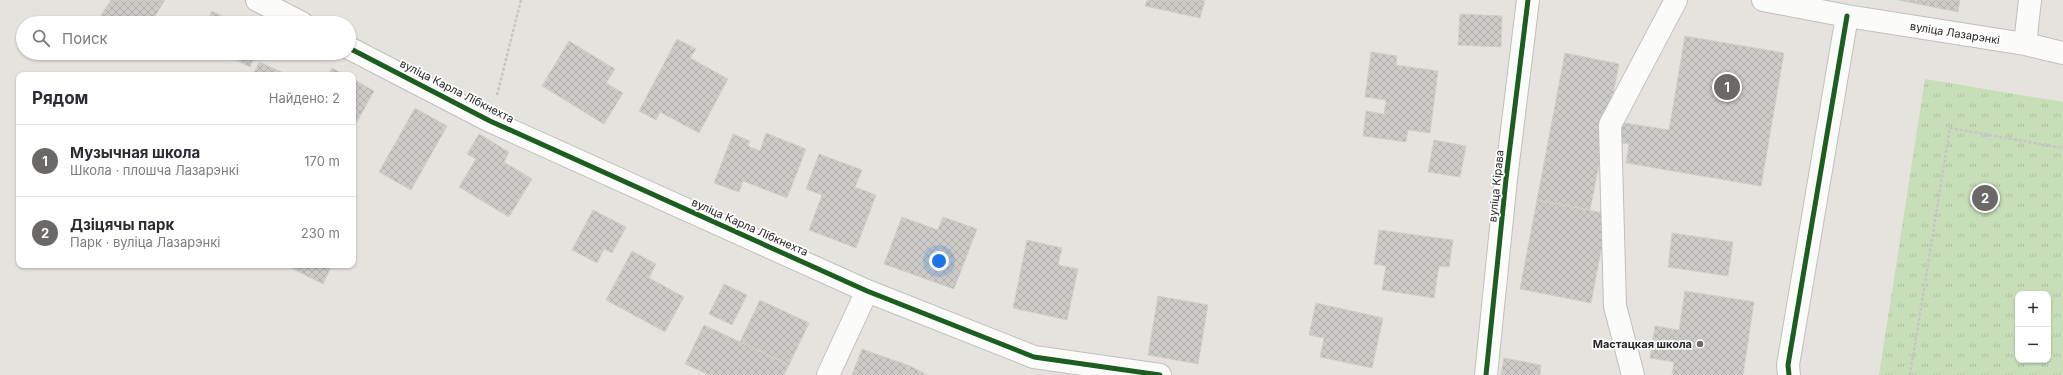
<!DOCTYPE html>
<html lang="ru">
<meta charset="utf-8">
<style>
:root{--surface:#fff;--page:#f2f2f3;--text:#2b2b33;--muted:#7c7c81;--line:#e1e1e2;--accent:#6a6968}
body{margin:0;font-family:Inter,sans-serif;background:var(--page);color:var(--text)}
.controls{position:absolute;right:12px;bottom:12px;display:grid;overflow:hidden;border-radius:8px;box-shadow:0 1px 3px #0004}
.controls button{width:36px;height:36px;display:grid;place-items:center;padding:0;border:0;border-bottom:1px solid var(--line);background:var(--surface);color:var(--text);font:20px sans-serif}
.you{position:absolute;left:939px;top:261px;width:14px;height:14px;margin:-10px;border:3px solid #fff;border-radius:50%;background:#1a73e8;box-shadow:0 0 0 6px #1a73e833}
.badge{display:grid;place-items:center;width:26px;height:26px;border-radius:50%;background:var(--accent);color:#fff;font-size:13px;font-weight:700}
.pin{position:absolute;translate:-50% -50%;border:2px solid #fff;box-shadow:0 1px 4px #0006}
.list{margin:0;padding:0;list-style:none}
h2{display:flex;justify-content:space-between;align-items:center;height:52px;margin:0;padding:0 16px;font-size:17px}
h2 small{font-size:13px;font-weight:400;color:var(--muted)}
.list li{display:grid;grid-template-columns:26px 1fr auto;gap:12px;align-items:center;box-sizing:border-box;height:72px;padding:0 16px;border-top:1px solid var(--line)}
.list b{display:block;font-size:15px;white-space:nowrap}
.list p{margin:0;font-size:13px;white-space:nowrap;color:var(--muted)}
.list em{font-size:13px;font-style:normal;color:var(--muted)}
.icon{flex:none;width:22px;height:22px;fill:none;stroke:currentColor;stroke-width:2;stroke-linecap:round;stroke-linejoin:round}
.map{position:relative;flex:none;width:2063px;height:375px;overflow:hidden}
.search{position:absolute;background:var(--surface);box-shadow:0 1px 3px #0004;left:16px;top:16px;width:340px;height:44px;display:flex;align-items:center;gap:10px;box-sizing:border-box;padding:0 14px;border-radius:22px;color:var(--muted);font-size:15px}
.panel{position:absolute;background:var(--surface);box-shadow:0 1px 3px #0004;left:16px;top:72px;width:340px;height:196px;border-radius:8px}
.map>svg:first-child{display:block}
.grass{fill:url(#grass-tufts);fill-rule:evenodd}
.building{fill:url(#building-cross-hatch);stroke:#d1cfca}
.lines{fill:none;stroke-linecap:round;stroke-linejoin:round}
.minor-casing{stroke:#c0bfbf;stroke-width:24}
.path{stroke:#c6c5c5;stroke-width:2.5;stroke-dasharray:3 2;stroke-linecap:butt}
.minor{stroke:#fbfbfa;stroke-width:22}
.cycleway-casing{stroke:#fff;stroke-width:8}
.cycleway{stroke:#1b5e20;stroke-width:5}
.poi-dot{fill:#6a6968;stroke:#fff;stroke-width:1.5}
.labels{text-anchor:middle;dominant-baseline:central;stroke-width:3.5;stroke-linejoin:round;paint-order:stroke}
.street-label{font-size:11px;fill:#282828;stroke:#fff}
.poi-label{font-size:11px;font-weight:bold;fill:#282828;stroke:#fff;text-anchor:end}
</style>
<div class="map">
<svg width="2063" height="375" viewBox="0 0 2063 375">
<defs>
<pattern id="grass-tufts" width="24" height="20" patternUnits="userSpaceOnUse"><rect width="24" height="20" fill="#c7dfb9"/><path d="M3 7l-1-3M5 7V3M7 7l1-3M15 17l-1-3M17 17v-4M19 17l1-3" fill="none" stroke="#abbf9f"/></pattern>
<pattern id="building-cross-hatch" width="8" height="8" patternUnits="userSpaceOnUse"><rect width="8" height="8" fill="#cdcbc7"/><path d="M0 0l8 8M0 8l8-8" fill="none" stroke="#b0aeab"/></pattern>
</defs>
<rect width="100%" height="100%" fill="#e6e3de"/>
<path class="grass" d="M1925 79 2063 102V375H1879ZM2018 294H2048V360H2018Z"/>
<path class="building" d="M111 0H165L155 16 165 21 163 23H114L101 15Z
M1147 0H1205L1200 18 1145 6Z
M1898 0H1960L1958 12Z
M212 11 236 23H206Z
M1460 14 1502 16 1501 47 1458 45Z
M1685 36 1784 53 1761 186 1626 163 1629 144 1615 142 1619 122 1669 130Z
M677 39 696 49 690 58 728 79 699 133 660 112 656 120 639 111Z
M569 41 615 69 606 83 623 93 604 124 542 86Z
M1371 52 1397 56 1396 65 1438 71 1430 133 1408 130 1406 142 1363 136 1366 111 1384 114 1386 100 1365 97Z
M222 53H257L250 67Z
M1565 53 1619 64 1590 210 1537 200Z
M259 62 286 74 253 75Z
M332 68 345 75H328Z
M353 79 374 91 353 129Z
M415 108 447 126 411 190 379 172Z
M766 133 806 149 787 198 743 181 739 192 714 183 733 134 750 141 748 146 760 151Z
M479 134 509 152 504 162 532 179 509 217 459 187 476 159 467 154Z
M1434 140 1466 146 1460 177 1428 172Z
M819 154 862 170 855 187 876 195 856 248 809 230 822 195 806 189Z
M1537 200 1608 214 1591 303 1520 289Z
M593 210 626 227 612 253 604 249 597 263 572 250Z
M902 217 938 230 943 217 977 229 954 289 884 264Z
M1379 230 1453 240 1449 267 1439 266 1434 298 1382 290 1386 266 1374 264Z
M1672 233 1733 242 1728 276 1668 267Z
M1027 240 1062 248 1058 265 1078 269 1067 320 1013 308Z
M632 251 656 264 649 278 684 297 665 332 606 300Z
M292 265H332L323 284 291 268Z
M724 284 747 295 732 325 709 314Z
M1685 291 1754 302 1743 375H1672L1674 362 1650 358 1655 326 1679 330Z
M1158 296 1208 305 1198 364 1148 355Z
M760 300 809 323 789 365 740 342Z
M1316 303 1383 318 1372 368 1320 357 1324 338 1309 335Z
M704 325 789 365 784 375H709L685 364Z
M862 349 910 366 907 375H852Z
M1504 358 1541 365 1540 375H1501Z
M910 366 927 375H907Z"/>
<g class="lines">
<defs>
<path id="minor" d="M257 0 302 23
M1763 0 1847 16 2025 44 2063 53
M2025 44 2030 0
M349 48 490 121 867 291 1034 357 1160 375
M828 375 867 291
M1486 375 1506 179 1528 0
M1633 375 1615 306 1610 125 1676 0
M1789 375 1788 365 1847 16"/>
</defs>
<use href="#minor" class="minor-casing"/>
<path class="path" d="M497 95 521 0
M1910 375 1950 128 2063 148"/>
<use href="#minor" class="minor"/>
<defs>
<path id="cycleway" d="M349 48 490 121 867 291 1034 357 1160 375
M1486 375 1506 179 1528 0
M1789 375 1788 365 1847 16"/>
</defs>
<use href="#cycleway" class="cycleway-casing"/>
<use href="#cycleway" class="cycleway"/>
</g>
<circle class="poi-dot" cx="1700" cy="344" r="4"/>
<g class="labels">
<g class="street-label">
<text transform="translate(1955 33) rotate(9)">вуліца Лазарэнкі</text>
<text transform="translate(457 91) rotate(27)">вуліца Карла Лібкнехта</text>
<text transform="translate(1496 186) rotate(-84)">вуліца Кірава</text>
<text transform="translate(750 227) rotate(24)">вуліца Карла Лібкнехта</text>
</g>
<g class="poi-label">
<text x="1692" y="344">Мастацкая школа</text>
</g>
</g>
</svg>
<div class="controls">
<button>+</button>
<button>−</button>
</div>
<div class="you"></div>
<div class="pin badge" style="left:1727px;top:87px">1</div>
<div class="pin badge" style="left:1985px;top:198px">2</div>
<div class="search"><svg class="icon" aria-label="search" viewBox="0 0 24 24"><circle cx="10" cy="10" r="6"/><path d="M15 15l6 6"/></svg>Поиск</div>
<section class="panel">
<h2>Рядом<small>Найдено: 2</small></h2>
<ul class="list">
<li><span class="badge">1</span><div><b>Музычная школа</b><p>Школа · плошча Лазарэнкі</p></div><em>170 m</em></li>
<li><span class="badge">2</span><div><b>Дзіцячы парк</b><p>Парк · вуліца Лазарэнкі</p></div><em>230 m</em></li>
</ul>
</section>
</div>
